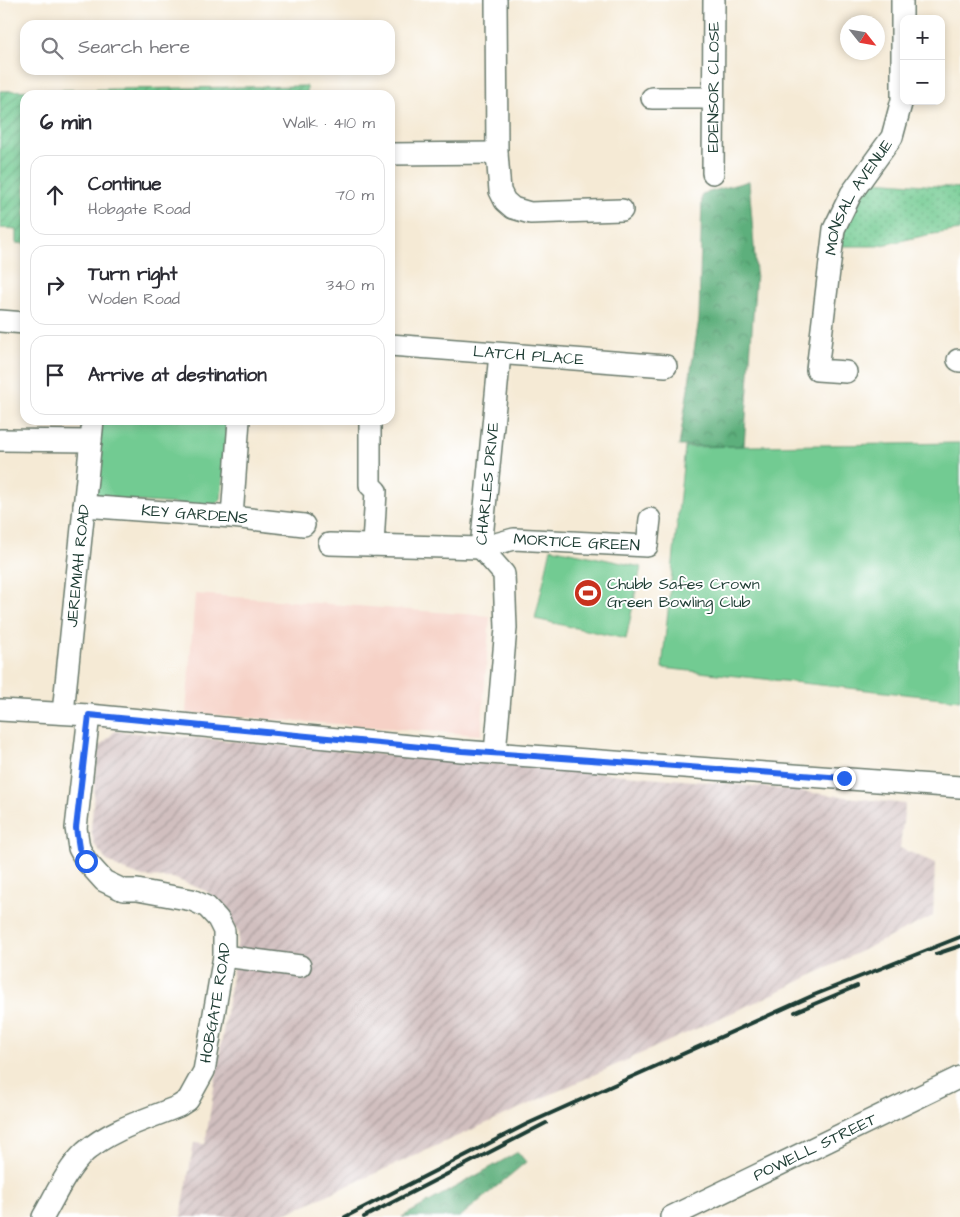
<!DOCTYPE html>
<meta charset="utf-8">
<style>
:root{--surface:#fff;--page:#f7f7f7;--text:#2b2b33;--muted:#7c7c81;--line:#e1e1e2}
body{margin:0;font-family:"Architects Daughter",sans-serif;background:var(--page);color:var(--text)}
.controls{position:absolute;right:15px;top:15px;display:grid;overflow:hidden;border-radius:10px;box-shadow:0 2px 8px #0003}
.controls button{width:45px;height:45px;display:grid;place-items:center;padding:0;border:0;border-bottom:1px solid var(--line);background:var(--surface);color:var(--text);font:25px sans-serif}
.compass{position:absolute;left:840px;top:15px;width:45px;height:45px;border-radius:50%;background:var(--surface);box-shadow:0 2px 8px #0003;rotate:121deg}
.stop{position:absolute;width:15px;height:15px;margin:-11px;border:4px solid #2563eb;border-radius:50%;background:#fff}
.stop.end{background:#2563eb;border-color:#fff;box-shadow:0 1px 5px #0008}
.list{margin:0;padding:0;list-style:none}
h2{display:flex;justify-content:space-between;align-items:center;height:65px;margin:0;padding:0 20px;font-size:21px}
h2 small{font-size:16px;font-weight:400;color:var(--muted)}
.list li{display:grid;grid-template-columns:32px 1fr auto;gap:15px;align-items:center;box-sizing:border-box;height:80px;margin:0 10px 10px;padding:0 10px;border:1px solid var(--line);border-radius:15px}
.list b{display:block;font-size:19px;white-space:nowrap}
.list p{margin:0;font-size:16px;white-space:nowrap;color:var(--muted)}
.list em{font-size:16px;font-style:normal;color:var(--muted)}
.icon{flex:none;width:28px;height:28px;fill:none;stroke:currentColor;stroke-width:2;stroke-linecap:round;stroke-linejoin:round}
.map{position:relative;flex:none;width:960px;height:1217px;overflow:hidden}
.search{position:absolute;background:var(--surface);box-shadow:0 2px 8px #0003;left:20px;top:20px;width:375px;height:55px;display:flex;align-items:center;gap:12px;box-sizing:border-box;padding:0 18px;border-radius:15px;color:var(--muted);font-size:19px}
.panel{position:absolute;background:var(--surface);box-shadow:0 2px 8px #0003;left:20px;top:90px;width:375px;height:335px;border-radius:15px}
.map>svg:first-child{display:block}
.built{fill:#f6d1c6}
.industrial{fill:url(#industrial-furrows)}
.grass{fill:url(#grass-dots);stroke:#488463}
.forest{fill:url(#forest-crowns);stroke:#3e7658}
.park{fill:#72cb92;stroke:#488463}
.garden{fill:url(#garden-furrows);stroke:#488463}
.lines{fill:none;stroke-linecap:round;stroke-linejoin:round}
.minor-casing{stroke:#6a7a6c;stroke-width:24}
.minor{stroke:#fff;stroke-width:21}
.rail{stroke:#1f3d34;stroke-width:4}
.route{stroke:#2563eb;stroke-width:6}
.labels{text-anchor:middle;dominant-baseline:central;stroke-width:4;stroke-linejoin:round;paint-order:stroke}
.street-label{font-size:16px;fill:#1f3d34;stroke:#fff}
.poi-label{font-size:16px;fill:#1f3d34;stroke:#fff;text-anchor:start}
</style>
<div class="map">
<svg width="960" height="1217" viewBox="0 0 960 1217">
<defs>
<pattern id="industrial-furrows" width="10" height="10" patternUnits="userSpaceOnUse" patternTransform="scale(1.25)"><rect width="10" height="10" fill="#d1bfbf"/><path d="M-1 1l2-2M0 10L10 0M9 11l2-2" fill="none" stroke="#a99c9c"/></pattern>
<pattern id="grass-dots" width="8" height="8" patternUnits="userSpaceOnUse" patternTransform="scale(1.25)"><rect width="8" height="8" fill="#72cb92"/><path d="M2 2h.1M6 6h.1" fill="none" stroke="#5da678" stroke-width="1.8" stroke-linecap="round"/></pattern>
<pattern id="forest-crowns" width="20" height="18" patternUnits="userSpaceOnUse" patternTransform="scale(1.25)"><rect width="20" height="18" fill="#5daf7c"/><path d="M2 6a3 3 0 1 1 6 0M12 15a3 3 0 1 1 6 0" fill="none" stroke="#4c9066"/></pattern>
<pattern id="garden-furrows" width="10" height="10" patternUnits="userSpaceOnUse" patternTransform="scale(1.25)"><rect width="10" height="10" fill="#72cb92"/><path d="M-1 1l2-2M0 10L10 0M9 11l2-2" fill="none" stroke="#5da678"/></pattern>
</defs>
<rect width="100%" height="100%" fill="#fff"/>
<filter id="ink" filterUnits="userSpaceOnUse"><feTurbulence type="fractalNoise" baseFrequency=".02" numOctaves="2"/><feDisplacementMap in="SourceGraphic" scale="10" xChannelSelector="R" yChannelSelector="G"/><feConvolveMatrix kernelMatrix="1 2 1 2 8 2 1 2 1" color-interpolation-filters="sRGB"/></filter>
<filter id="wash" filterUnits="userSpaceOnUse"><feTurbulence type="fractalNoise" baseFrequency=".0096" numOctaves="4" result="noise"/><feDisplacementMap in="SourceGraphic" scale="20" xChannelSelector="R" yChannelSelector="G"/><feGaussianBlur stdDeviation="1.12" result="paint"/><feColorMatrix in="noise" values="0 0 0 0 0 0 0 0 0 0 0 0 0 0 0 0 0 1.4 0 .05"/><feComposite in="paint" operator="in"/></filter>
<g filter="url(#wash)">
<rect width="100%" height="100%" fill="#f5ead5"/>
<path class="built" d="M195 594 490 616 481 735 186 713Z"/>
<path class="industrial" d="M115 731 764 787 905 804 900 848 935 863 933 916 771 995 278 1217H181L194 1143 205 1144 239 933 222 905 206 891 173 878 143 877 119 868 106 860 94 844 91 828 98 748Z"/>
<path class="grass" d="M876 181 960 188V230L927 235 878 246H841L845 223 865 191Z"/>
<path class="forest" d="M749 181 756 272 744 446H679L699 319 702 194Z
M518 1152 526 1162 460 1217H402Z"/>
<path class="park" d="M102 420H230L221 499 215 505 209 506 102 499 95 494Z
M960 443V700L662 668 685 447Z
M551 548 641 567 626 639 535 619Z"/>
<path class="garden" d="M307 86V95H25V244L16 243V229L0 228V91Z"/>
</g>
<g filter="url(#ink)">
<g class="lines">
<defs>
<g id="minor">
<path d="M496 0 497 153 500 191 505 201 513 208 530 213 622 210"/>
<path d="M652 98H712"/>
<path d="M390 154 497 153"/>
<path id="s1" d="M713 173 714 0"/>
<path d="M0 321 25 323"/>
<path id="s2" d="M390 345 666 366"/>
<path d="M958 360 960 361"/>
<path id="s3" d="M846 372 817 370 834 229 851 194 892 137 902 100V0"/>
<path d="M370 420V485L376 491 373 545"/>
<path d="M0 440 91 441"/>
<path id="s4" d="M84 506 232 517 304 525"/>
<path d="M232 517 239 420"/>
<path id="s5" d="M329 544 481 548 514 539 647 546 650 519"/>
<path d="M0 710 89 715 462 751 960 787"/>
<path id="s6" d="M63 713 93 420"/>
<path id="s7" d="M495 753 506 628 504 574 481 548 500 354"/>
<path d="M224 956 300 966"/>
<path id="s8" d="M43 1217C55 1196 67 1169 85 1152 111 1129 148 1119 179 1106L188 1100 204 1071 224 956V931L218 919 207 907 192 900 137 890H123L104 881 86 861 79 848 76 828 89 715"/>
<path id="s9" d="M671 1217 960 1077"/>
</g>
</defs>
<use href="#minor" class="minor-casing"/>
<use href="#minor" class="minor"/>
<path class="rail" d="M936 954 960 946
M795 1012 857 986
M345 1217 527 1124 814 995 960 937
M364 1217 546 1123"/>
</g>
</g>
<g class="lines" filter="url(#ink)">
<path class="route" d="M86 861 79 848 76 828 89 715 462 751 844 778"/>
</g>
<defs>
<symbol id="stadium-disc" viewBox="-11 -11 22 22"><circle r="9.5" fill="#c8321e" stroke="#fff"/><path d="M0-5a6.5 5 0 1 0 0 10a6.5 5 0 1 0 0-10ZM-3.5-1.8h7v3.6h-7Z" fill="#fff"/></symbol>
</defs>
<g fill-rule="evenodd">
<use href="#stadium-disc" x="572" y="577" width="32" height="32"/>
</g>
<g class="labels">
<g class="street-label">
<text stroke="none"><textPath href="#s1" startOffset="86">EDENSOR CLOSE</textPath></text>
<text stroke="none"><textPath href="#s3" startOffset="210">MONSAL AVENUE</textPath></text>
<text stroke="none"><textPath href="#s2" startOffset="139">LATCH PLACE</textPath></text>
<text stroke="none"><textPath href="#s7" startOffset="279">CHARLES DRIVE</textPath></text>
<text stroke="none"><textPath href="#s4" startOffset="111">KEY GARDENS</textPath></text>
<text stroke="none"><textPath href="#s5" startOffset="249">MORTICE GREEN</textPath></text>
<text stroke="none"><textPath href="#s6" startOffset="148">JEREMIAH ROAD</textPath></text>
<text stroke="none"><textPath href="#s8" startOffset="296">HOBGATE ROAD</textPath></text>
<text stroke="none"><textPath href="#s9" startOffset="160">POWELL STREET</textPath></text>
</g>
<g class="poi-label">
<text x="607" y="584">Chubb Safes Crown<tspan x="607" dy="18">Green Bowling Club</tspan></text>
</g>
</g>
</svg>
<div class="controls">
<button>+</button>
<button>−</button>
</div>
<svg class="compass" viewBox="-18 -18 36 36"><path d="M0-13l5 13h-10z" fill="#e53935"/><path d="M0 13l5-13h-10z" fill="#7c7c81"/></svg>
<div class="stop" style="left:86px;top:861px"></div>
<div class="stop end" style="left:844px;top:778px"></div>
<div class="search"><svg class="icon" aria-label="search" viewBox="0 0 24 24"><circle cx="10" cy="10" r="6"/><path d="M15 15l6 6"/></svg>Search here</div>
<section class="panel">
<h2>6 min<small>Walk · 410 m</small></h2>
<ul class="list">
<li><svg class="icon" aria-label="ahead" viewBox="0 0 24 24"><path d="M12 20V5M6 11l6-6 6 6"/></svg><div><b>Continue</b><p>Hobgate Road</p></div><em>70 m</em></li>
<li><svg class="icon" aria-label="right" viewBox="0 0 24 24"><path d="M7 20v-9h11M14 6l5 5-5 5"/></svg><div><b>Turn right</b><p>Woden Road</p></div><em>340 m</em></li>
<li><svg class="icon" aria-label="arrive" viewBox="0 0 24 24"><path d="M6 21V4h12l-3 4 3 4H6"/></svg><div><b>Arrive at destination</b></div></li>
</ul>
</section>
</div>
